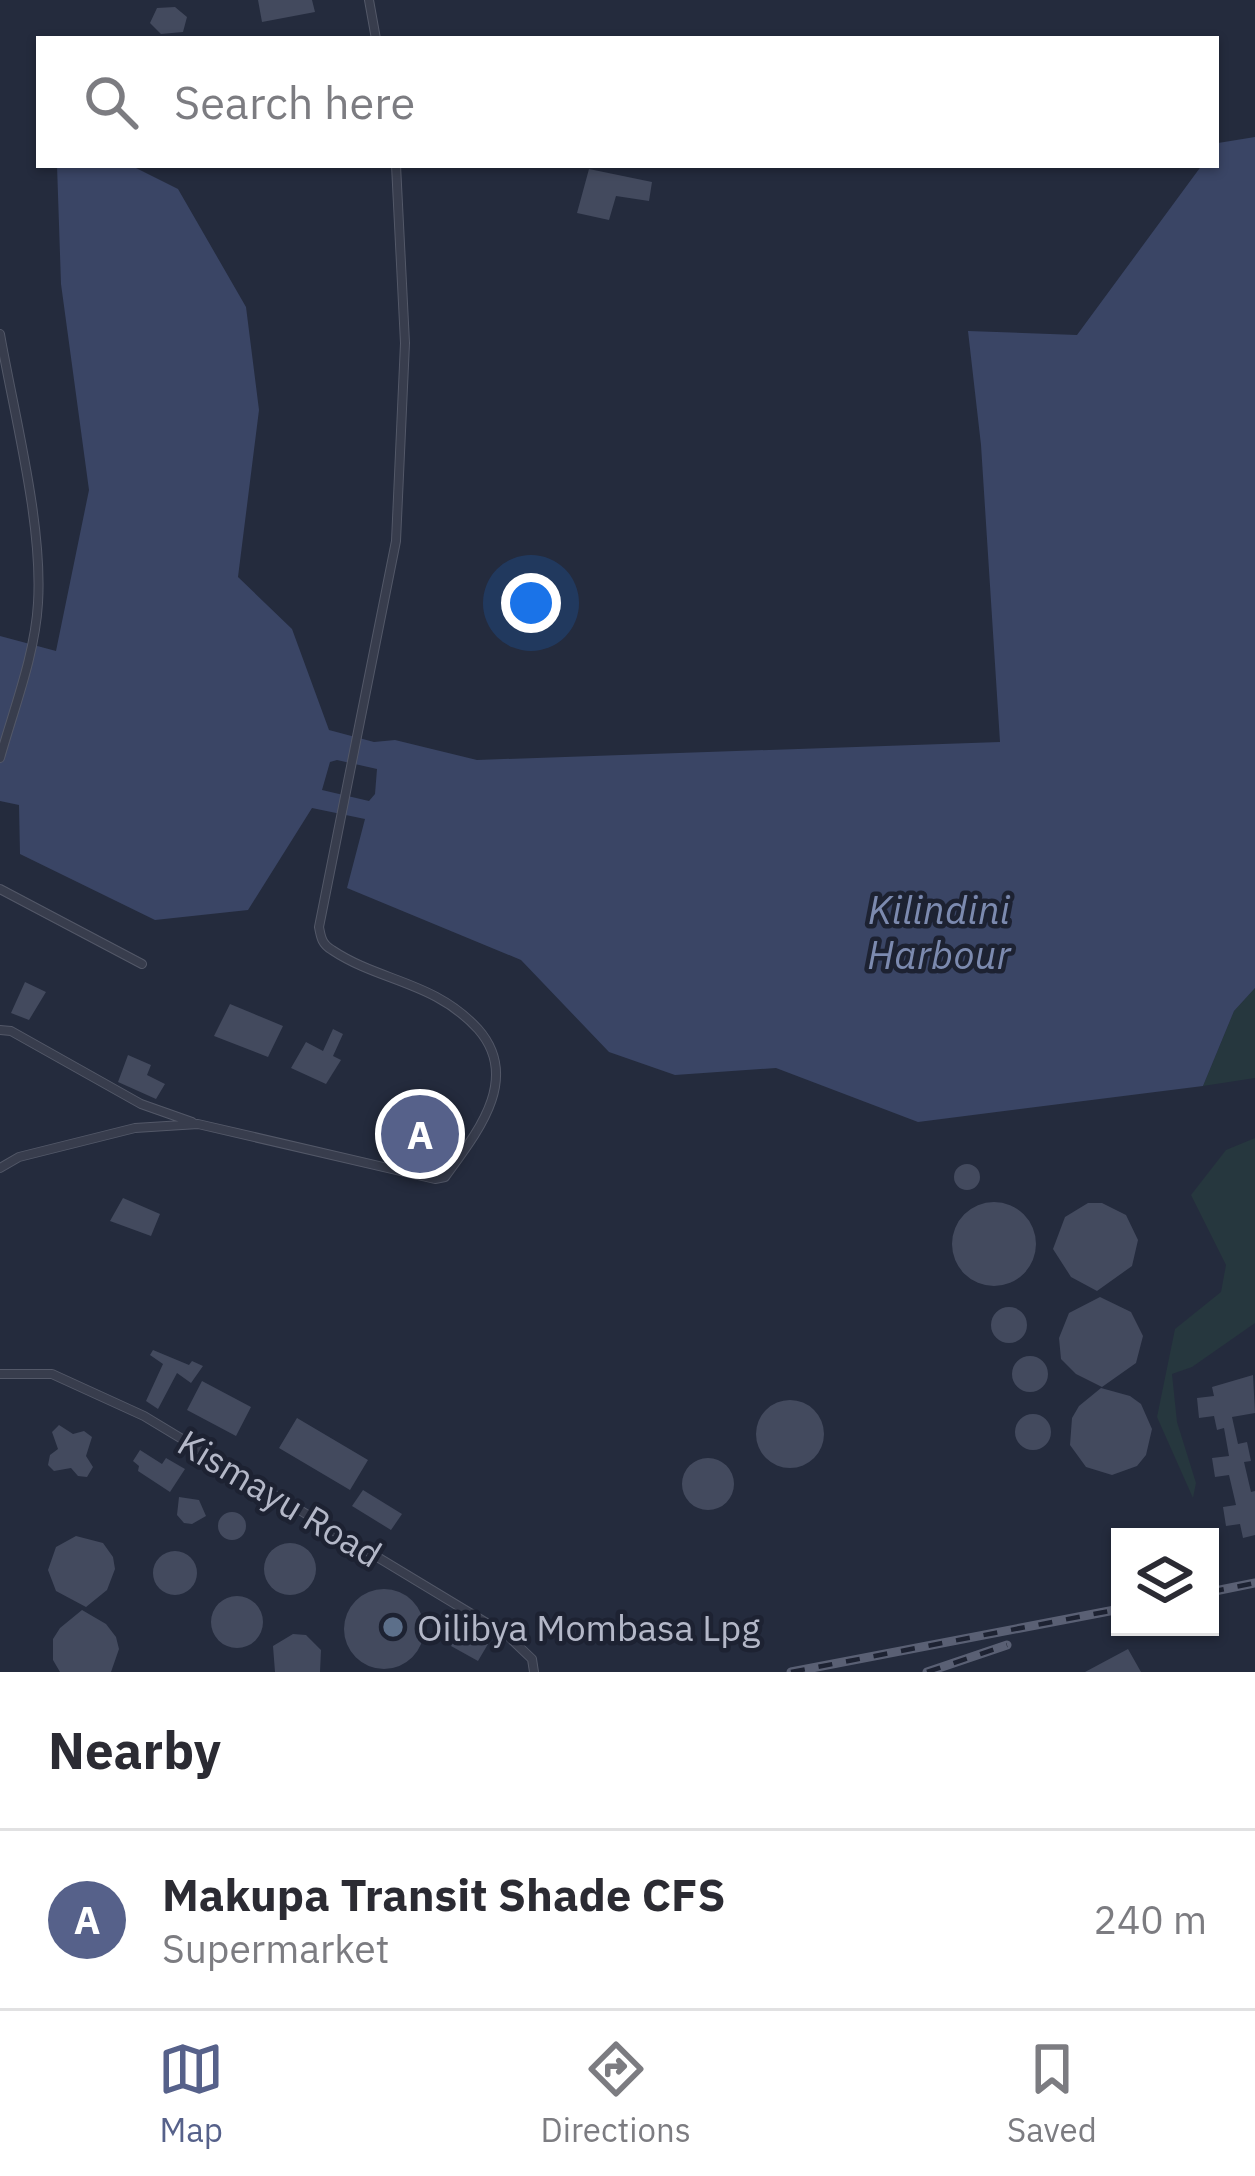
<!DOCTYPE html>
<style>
:root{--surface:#fff;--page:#f7f7f7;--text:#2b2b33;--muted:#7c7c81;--line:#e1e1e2;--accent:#56618a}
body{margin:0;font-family:"IBM Plex Sans",sans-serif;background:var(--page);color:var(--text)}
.controls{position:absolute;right:36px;bottom:36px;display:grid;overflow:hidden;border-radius:0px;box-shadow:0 3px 9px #0004}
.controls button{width:108px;height:108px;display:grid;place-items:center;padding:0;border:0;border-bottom:3px solid var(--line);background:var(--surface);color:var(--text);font:60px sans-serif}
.you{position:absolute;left:531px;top:603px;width:42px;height:42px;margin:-30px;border:9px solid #fff;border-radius:50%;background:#1a73e8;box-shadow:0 0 0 18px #1a73e833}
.badge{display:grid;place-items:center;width:78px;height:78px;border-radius:50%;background:var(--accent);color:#fff;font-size:39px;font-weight:700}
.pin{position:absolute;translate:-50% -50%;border:6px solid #fff;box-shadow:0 3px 12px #0006}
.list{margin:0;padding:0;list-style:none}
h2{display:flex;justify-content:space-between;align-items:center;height:156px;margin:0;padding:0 48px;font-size:51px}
h2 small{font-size:39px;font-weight:400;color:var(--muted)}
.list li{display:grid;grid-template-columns:78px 1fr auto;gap:36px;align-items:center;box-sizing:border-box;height:180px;padding:0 48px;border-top:3px solid var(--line)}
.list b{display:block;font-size:45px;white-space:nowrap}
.list p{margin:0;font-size:39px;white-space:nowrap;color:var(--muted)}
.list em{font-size:39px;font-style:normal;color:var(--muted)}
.icon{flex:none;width:66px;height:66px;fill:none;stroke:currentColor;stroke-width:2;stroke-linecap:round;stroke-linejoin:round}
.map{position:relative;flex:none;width:1255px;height:1672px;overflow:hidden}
.search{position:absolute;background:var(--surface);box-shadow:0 3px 9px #0004;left:36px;right:36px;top:36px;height:132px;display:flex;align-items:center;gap:30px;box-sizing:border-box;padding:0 42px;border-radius:0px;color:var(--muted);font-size:45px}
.sheet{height:336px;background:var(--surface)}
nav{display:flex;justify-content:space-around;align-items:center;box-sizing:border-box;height:168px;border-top:3px solid var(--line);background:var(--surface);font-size:33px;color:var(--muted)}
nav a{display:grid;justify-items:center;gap:6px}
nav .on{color:var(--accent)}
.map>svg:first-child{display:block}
.green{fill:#26373e}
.water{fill:#3a4565;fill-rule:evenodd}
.building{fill:#434a5e}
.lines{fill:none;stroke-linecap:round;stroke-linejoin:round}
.lane-casing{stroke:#535868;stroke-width:10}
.lane{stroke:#383d4d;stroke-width:8}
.rail-casing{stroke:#5a6074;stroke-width:9}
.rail{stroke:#1d2232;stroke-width:4.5;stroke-dasharray:14;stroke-linecap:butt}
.service-dot{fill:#5c6f8a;stroke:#1d2232;stroke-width:4.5}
.labels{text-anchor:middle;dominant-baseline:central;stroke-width:9;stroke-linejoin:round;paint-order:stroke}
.street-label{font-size:36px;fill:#b4b8c8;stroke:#1d2232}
.poi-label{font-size:36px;fill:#b4b8c8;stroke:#1d2232;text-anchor:start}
.water-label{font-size:39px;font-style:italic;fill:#7c8aaf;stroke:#1d2232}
</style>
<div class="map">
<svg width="1255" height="1672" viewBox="0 0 1255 1672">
<rect width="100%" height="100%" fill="#242b3d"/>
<path class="green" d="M1255 988V1078L1203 1086 1234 1011Z
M1255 1138V1323L1192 1367 1172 1374 1177 1422 1196 1483 1193 1498 1157 1417 1175 1329 1221 1292 1226 1265 1191 1195 1226 1150Z"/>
<path class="water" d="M1255 137V988L1234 1011 1203 1086 918 1122 776 1068 675 1075 609 1052 521 960 347 888 365 819 312 808 248 910 155 920 20 854 19 805 0 801V636L56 651 89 490 61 284 57 165H130L178 189 246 307 259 410 238 577 292 629 329 730 374 742 395 740 477 760 1000 742 981 445 968 331 1077 335 1202 165H1216L1218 143ZM337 760 377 769 375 794 369 801 322 790 330 762Z"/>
<path class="building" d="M258 0H312L315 12 262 22Z
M175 7 187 17 183 32 161 34 150 23 157 8Z
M589 169 652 182 649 201 616 196 609 220 577 213Z
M25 982 46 992 29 1020 11 1013Z
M230 1004 283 1026 268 1057 214 1036Z
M333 1029 343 1034 333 1056 341 1060 326 1084 291 1068 306 1042 323 1051Z
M128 1055 151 1065 147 1075 165 1084 156 1099 118 1082Z
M954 1177a13 13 0 1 1 26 0a13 13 0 1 1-26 0Z
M123 1198 160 1214 151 1236 110 1221Z
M952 1244a42 42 0 1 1 84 0a42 42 0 1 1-84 0Z
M1088 1203H1102L1126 1215 1138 1240 1132 1266 1097 1291 1071 1277 1053 1249 1065 1217Z
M1100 1297 1131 1312 1143 1336 1136 1363 1102 1387 1076 1374 1061 1359 1059 1338 1069 1313Z
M991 1325a18 18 0 1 1 36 0a18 18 0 1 1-36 0Z
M153 1350 189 1365 192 1361 203 1366 191 1383 177 1373 158 1409 146 1401 163 1364 150 1355Z
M1012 1374a18 18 0 1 1 36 0a18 18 0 1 1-36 0Z
M1253 1375 1255 1413 1232 1417 1238 1444 1247 1442 1251 1461 1244 1462 1251 1492 1255 1491V1535L1243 1538 1240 1524 1226 1526 1223 1507 1236 1505 1229 1475 1215 1477 1212 1458 1229 1456 1224 1428 1217 1430 1214 1416 1199 1418 1197 1398 1214 1396 1212 1387Z
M202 1381 251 1407 236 1436 187 1410Z
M1101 1388 1130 1396 1141 1404 1152 1429 1146 1455 1137 1466 1112 1475 1086 1467 1070 1445 1072 1418 1079 1406Z
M756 1434a34 34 0 1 1 68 0a34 34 0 1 1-68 0Z
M1015 1432a18 18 0 1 1 36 0a18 18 0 1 1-36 0Z
M297 1418 368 1460 350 1490 279 1448Z
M59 1425 73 1434 84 1431 92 1437 86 1456 93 1467 87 1477 78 1476 71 1468 54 1471 48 1465 50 1455 58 1449 52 1432Z
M140 1450 162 1464 166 1458 185 1469 170 1492 138 1471 139 1466 133 1461Z
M682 1484a26 26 0 1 1 52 0a26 26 0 1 1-52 0Z
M363 1490 402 1514 391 1530 352 1506Z
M179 1497 199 1500 206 1516 192 1524 184 1523 177 1515Z
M218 1526a14 14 0 1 1 28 0a14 14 0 1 1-28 0Z
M76 1536 103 1543 113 1557 115 1569 107 1590 86 1607 56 1591 48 1570 56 1547Z
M264 1569a26 26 0 1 1 52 0a26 26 0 1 1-52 0Z
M153 1573a22 22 0 1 1 44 0a22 22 0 1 1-44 0Z
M344 1629a40 40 0 1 1 80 0a40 40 0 1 1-80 0Z
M211 1622a26 26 0 1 1 52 0a26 26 0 1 1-52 0Z
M82 1610 106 1624 116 1637 119 1649 111 1672H60L53 1660V1639L60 1628Z
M462 1630 488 1644 478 1661 451 1646Z
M293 1634 306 1635 321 1650 320 1672H275L273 1646Z
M1128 1649 1141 1672H1085Z"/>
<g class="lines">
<defs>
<path id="lane" d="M369 0 376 39
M0 334C14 414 43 524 38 603 35 655 14 708 0 758
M0 889 142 964
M0 1030 11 1031 141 1104 192 1122
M0 1168 19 1157 135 1128 198 1124 435 1179 445 1177C476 1134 522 1079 478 1029 434 981 380 982 332 950 322 944 321 938 319 927L396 541 405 343 396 165
M0 1374H52L144 1416 508 1636 532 1659 534 1672"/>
</defs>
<use href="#lane" class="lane-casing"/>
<use href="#lane" class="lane"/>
<defs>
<path id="rail" d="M1210 1592 1255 1583
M791 1672 1120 1609
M927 1672 1007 1645"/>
</defs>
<use href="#rail" class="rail-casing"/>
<use href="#rail" class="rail"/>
</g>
<circle class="service-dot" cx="393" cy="1627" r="12"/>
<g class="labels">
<g class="street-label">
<text transform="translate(280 1498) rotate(31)">Kismayu Road</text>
</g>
<g class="poi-label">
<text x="417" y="1627">Oilibya Mombasa Lpg</text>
</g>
<g class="water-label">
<text x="939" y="909">Kilindini<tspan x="939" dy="45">Harbour</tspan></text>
</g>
</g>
</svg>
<div class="controls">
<button><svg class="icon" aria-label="layers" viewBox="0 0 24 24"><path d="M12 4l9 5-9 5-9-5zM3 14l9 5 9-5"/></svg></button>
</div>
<div class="you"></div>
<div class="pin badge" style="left:420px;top:1134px">A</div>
<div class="search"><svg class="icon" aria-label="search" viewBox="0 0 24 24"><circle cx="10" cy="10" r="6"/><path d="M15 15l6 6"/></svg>Search here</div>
</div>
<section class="sheet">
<h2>Nearby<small></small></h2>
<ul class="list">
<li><span class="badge">A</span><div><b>Makupa Transit Shade CFS</b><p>Supermarket</p></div><em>240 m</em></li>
</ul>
</section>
<nav>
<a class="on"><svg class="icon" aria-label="map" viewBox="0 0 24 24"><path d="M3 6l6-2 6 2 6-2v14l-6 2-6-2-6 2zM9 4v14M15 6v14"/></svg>Map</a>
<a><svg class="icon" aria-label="directions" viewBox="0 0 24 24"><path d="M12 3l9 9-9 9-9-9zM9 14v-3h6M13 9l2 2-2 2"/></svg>Directions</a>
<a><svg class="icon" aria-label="saved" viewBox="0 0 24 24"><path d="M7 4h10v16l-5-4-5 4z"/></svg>Saved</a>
</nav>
